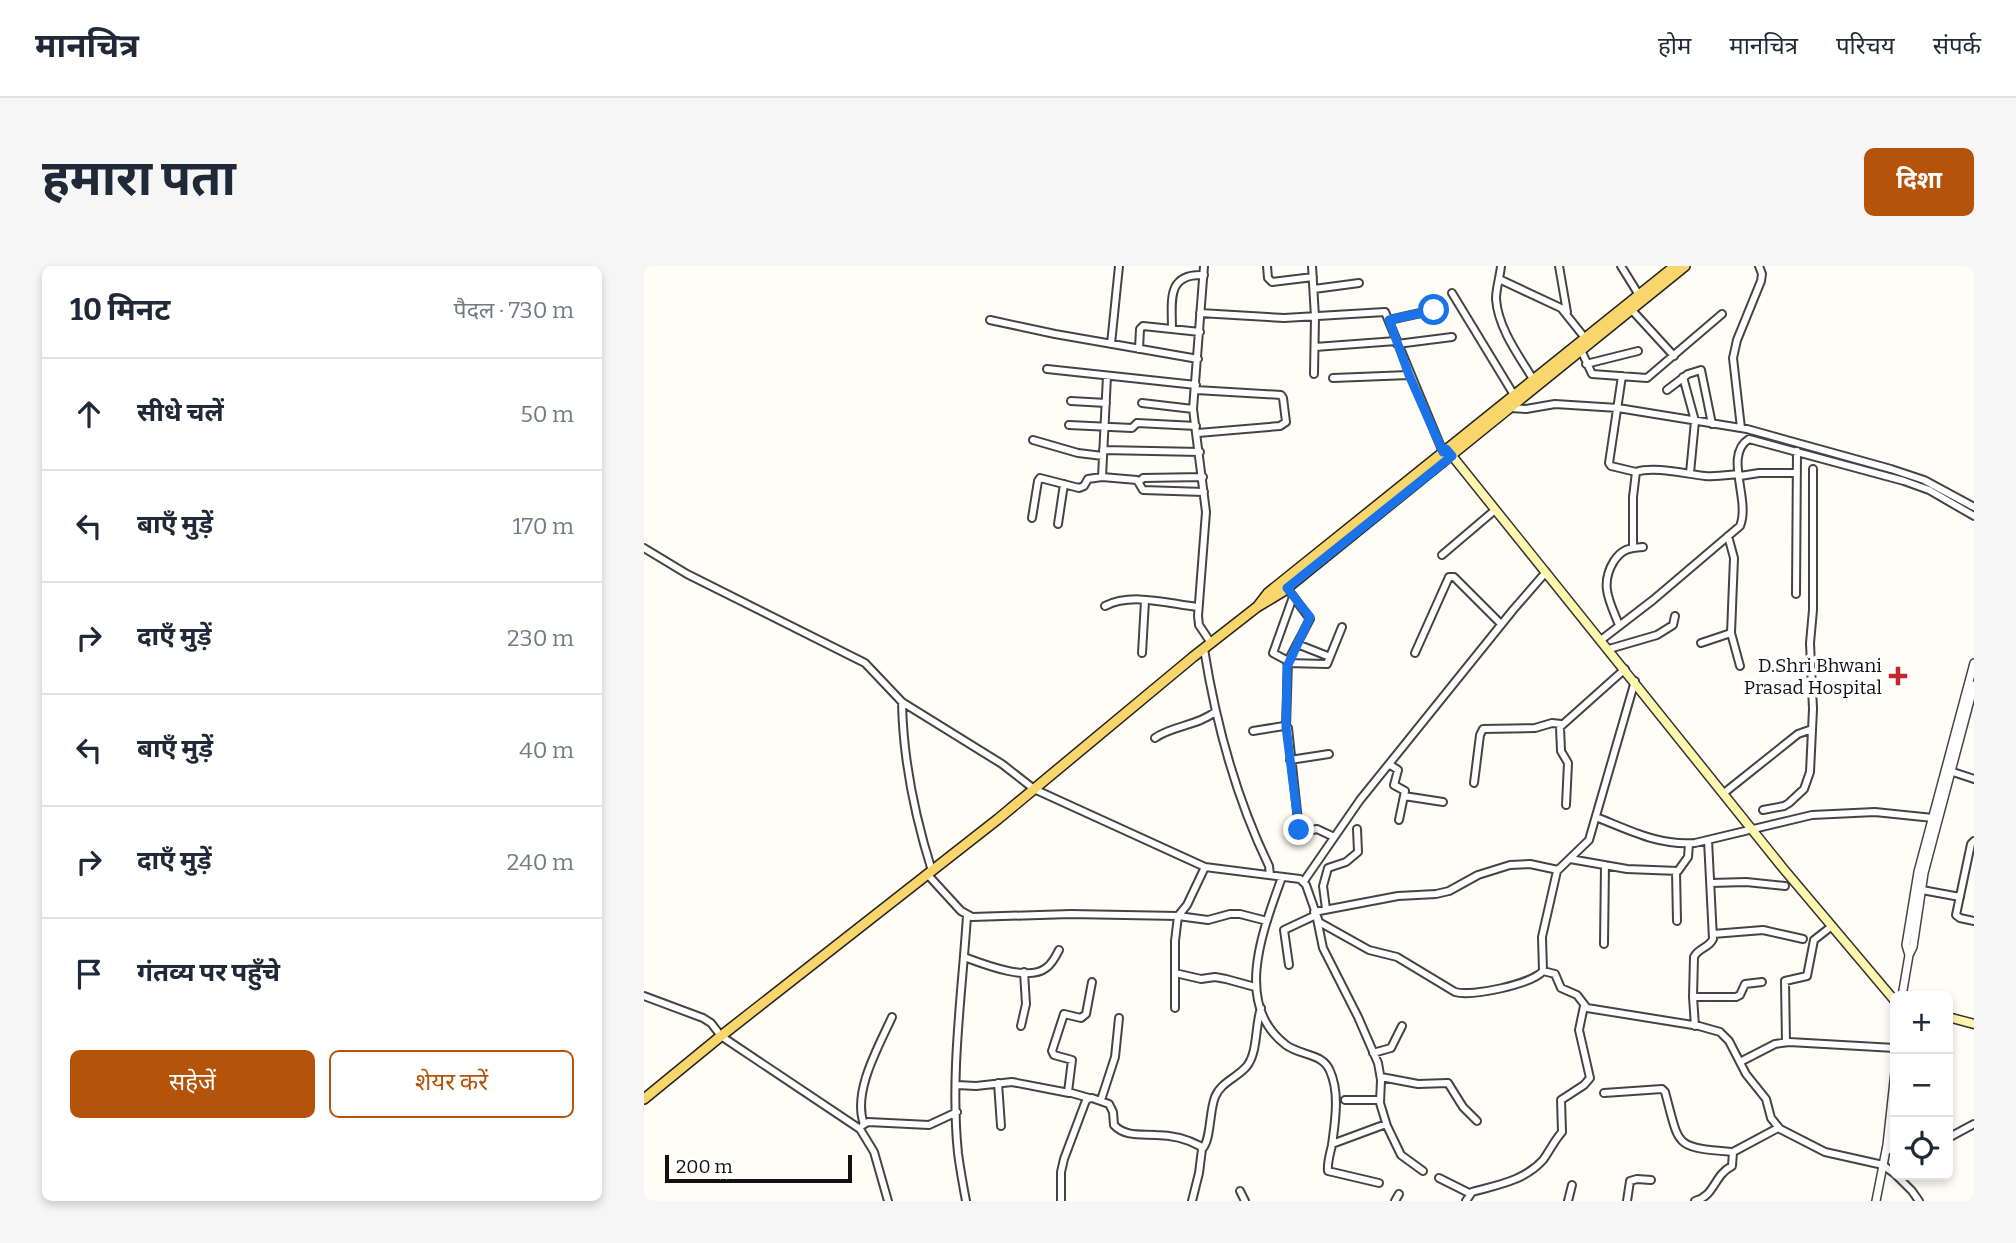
<!DOCTYPE html>
<html lang="hi">
<meta charset="utf-8">
<style>
:root{--surface:#fff;--page:#f6f6f7;--text:#1f2937;--muted:#747a83;--line:#e0e1e3;--accent:#b45309}
body{margin:0;font-family:Bitter,"Noto Sans Devanagari",serif;background:var(--page);color:var(--text)}
.controls{position:absolute;right:21px;bottom:21px;display:grid;overflow:hidden;border-radius:10px;box-shadow:0 4px 10px #0003}
.controls button{width:63px;height:63px;display:grid;place-items:center;padding:0;border:0;border-bottom:2px solid var(--line);background:var(--surface);color:var(--text);font:35px sans-serif}
.scale{position:absolute;left:21px;bottom:18px;width:187px;box-sizing:border-box;padding-left:7px;border:4px solid #111;border-top:0;font-size:19px;line-height:24px;white-space:nowrap;color:#111;-webkit-text-stroke:5px #fff;paint-order:stroke}
.stop{position:absolute;width:21px;height:21px;margin:-16px;border:5px solid #1a73e8;border-radius:50%;background:#fff}
.stop.end{background:#1a73e8;border-color:#fff;box-shadow:0 2px 7px #0008}
.list{margin:0;padding:0;list-style:none}
h2{display:flex;justify-content:space-between;align-items:center;height:91px;margin:0;padding:0 28px;font-size:30px}
h2 small{font-size:23px;font-weight:400;color:var(--muted)}
.list li{display:grid;grid-template-columns:46px 1fr auto;gap:21px;align-items:center;box-sizing:border-box;height:112px;padding:0 28px;border-top:2px solid var(--line)}
.list b{display:block;font-size:26px;white-space:nowrap}
.list em{font-size:23px;font-style:normal;color:var(--muted)}
.actions{display:flex;gap:14px;padding:21px 28px}
.actions a{flex:1;padding:16px 0;border:2px solid var(--accent);border-radius:10px;text-align:center;font-size:24px;color:var(--accent)}
.actions .main{background:var(--accent);color:#fff}
.icon{flex:none;width:38px;height:38px;fill:none;stroke:currentColor;stroke-width:2;stroke-linecap:round;stroke-linejoin:round}
.map{position:relative;flex:none;width:1330px;height:935px;overflow:hidden;border-radius:10px}
header{display:flex;align-items:center;gap:42px;box-sizing:border-box;height:98px;padding:0 35px;background:var(--surface);border-bottom:2px solid var(--line)}
header strong{font-size:33px}
nav{display:flex;gap:38px;margin-inline-start:auto;font-size:24px}
.intro{display:flex;align-items:center;justify-content:space-between;box-sizing:border-box;height:168px;padding:0 42px}
h1{margin:0;font-size:49px}
.button{padding:18px 32px;border-radius:10px;background:var(--accent);color:#fff;font-size:24px;font-weight:700}
main{display:flex;gap:42px;padding:0 42px}
aside{flex:1;background:var(--surface);border-radius:10px;box-shadow:0 4px 10px #0003}
.map>svg:first-child{display:block}
.lines{fill:none;stroke-linecap:round;stroke-linejoin:round}
.minor-casing{stroke:#444;stroke-width:10}
.tertiary-casing{stroke:#444;stroke-width:10}
.secondary-casing{stroke:#333;stroke-width:11}
.primary-casing{stroke:#222;stroke-width:12}
.minor{stroke:#fff;stroke-width:6}
.tertiary{stroke:#fff;stroke-width:7}
.secondary{stroke:#fff6b0;stroke-width:8}
.primary{stroke:#f9d66b;stroke-width:9}
.route{stroke:#1a73e8;stroke-width:9}
.poi-dot{fill:#c4262e;stroke:#fff;stroke-width:2.5}
.labels{text-anchor:middle;dominant-baseline:central;stroke-width:7;stroke-linejoin:round;paint-order:stroke}
.poi-label{font-size:19px;fill:#111;stroke:#fff;text-anchor:end}
</style>
<header>
<strong>मानचित्र</strong>
<nav><a>होम</a><a>मानचित्र</a><a>परिचय</a><a>संपर्क</a></nav>
</header>
<div class="intro"><h1>हमारा पता</h1><a class="button">दिशा</a></div>
<main>
<aside>
<h2>10 मिनट<small>पैदल · 730 m</small></h2>
<ul class="list">
<li><svg class="icon" aria-label="ahead" viewBox="0 0 24 24"><path d="M12 20V5M6 11l6-6 6 6"/></svg><div><b>सीधे चलें</b></div><em>50 m</em></li>
<li><svg class="icon" aria-label="left" viewBox="0 0 24 24"><path d="M17 20v-9H6M10 6l-5 5 5 5"/></svg><div><b>बाएँ मुड़ें</b></div><em>170 m</em></li>
<li><svg class="icon" aria-label="right" viewBox="0 0 24 24"><path d="M7 20v-9h11M14 6l5 5-5 5"/></svg><div><b>दाएँ मुड़ें</b></div><em>230 m</em></li>
<li><svg class="icon" aria-label="left" viewBox="0 0 24 24"><path d="M17 20v-9H6M10 6l-5 5 5 5"/></svg><div><b>बाएँ मुड़ें</b></div><em>40 m</em></li>
<li><svg class="icon" aria-label="right" viewBox="0 0 24 24"><path d="M7 20v-9h11M14 6l5 5-5 5"/></svg><div><b>दाएँ मुड़ें</b></div><em>240 m</em></li>
<li><svg class="icon" aria-label="arrive" viewBox="0 0 24 24"><path d="M6 21V4h12l-3 4 3 4H6"/></svg><div><b>गंतव्य पर पहुँचे</b></div></li>
</ul>
<div class="actions"><a class="main">सहेजें</a><a>शेयर करें</a></div>
</aside>
<div class="map">
<svg width="1330" height="935" viewBox="0 0 1330 935">
<rect width="100%" height="100%" fill="#fffdf5"/>
<g class="lines">
<defs>
<path id="minor" d="M560 0 549 143 562 246 554 350 555 359 567 377
M623 0 624 12 628 16 669 11
M668 0 671 51 670 108
M857 0C856 11 852 22 852 33 854 62 875 90 889 113
M915 0 923 46
M977 0 995 29
M855 13 917 42 941 72
M670 23 715 17
M808 27 870 129
M986 42 1030 90
M556 47 640 52 741 46 799 186
M346 54 411 68 554 93
M745 54 790 44
M528 63C528 35 522 7 560 9
M467 78 475 0
M753 78 808 71
M671 81 752 75
M495 83 496 63 499 60 556 66
M937 84 948 108 1003 112 1078 48
M942 98 994 85
M403 103 552 119
M463 110 458 211 493 214 499 224 560 226
M978 110 965 197 967 200 992 206
M1039 111 1051 155 1046 207
M689 112 765 109
M552 124 637 129 639 132 642 156 636 160 554 167
M1023 124 1044 108 1057 104 1068 158
M427 135 462 137
M498 137 549 143
M866 142 882 143 911 138 974 142 1103 163 1247 203 1280 214 1330 241
M425 159 488 162 493 157 552 160
M1097 162 1089 92 1093 74 1117 15 1118 8 1115 0
M389 174 434 187 459 190
M459 184 556 186
M1096 210 1115 207H1153
M496 215 499 212 559 211
M388 252 394 215 396 212 435 222 440 220 444 213 458 211
M414 258 420 218
M1084 270 1090 292 1087 367 1096 400
M0 282 43 308 221 397 258 436 358 498 390 523 561 601 656 613 662 619 675 656 725 684 753 691 811 726C828 731 888 718 899 705L898 671 913 605 945 574 991 415
M989 282V231L992 206C1010 200 1042 208 1061 210 1072 211 1084 209 1095 208
M798 289 851 244
M1152 328 1153 185
M461 340C488 326 525 338 554 341
M975 359C966 336 955 319 970 295 978 283 985 282 999 281
M957 374 1009 334 1096 260C1107 234 1079 189 1105 173L1260 215 1285 224 1330 250
M1057 377 1087 367
M653 378 686 391
M560 383C572 458 592 532 625 600L626 609
M965 383 1013 369 1029 359 1031 350
M498 387 501 335
M771 387 805 311H810L857 358
M644 395 629 387 649 331
M643 397 683 398 698 361
M258 436C259 494 271 551 288 605
M642 461 644 395 666 353 643 322
M609 465 640 460 644 462 655 564 659 566 673 563 690 571
M511 472C527 460 553 460 571 446
M646 494 685 488
M745 498 754 504 750 519 761 525 755 554
M1306 505 1330 513
M830 517 836 469 839 463 891 462 908 457 917 458
M1080 527 1154 468 1168 463
M760 530 799 536
M922 539 924 497 917 485 916 461 981 403
M1119 544 1140 540 1145 537 1160 523 1166 506 1169 443 1166 377 1169 344V203
M952 551C985 564 1015 580 1051 577L1168 549 1231 546 1289 552
M1330 575 1327 578 1312 649 1316 652 1330 655
M926 593 983 603 1034 605 1044 591 1045 578
M1032 605 1033 655
M284 609 317 645 328 651 427 648 534 650 543 639 561 601
M638 611C620 662 588 738 642 779 657 790 679 787 686 805 696 827 691 856 688 879 686 888 683 897 684 905L735 917
M660 615 716 534 869 344 902 306
M1067 617 1102 616 1141 620
M1278 624 1316 631
M682 643 679 620 684 602 702 596 714 586 713 563
M670 646 754 630 792 628 805 625 834 609 866 599 886 598 914 604
M673 653 679 682 714 751 734 797 737 814 736 837 743 860 757 889 779 905
M1069 668 1119 664 1159 673
M960 678 961 599
M320 691C339 698 384 716 402 702 408 698 412 690 415 684
M645 699 640 664 672 649
M899 705 911 708 917 722 933 729 943 742 1055 760 1076 766 1085 775 1102 808 1122 833 1127 852 1136 863 1181 886 1239 899 1251 908
M531 707 557 713 571 711 582 713 611 721
M0 730 59 752 67 757 77 770 216 863 230 886 244 935
M1049 731H1092L1096 729 1101 718 1118 716
M531 742V675L534 650 564 654 586 648H596L623 655
M377 760 382 738 380 706
M1051 760 1049 731 1050 691C1054 682 1065 682 1069 673L1064 574
M1142 776 1141 715 1163 710 1170 674 1188 660
M729 787 747 782 758 760
M1096 796 1131 778 1145 776 1251 782
M737 811 774 818 804 817 819 841 833 855
M354 817 357 860
M313 819 332 820 368 816 425 827
M960 827 1018 823 1021 826C1036 882 1030 881 1089 886
M445 832 424 826 428 794 410 789 408 785 420 748 437 752 442 748 448 716
M457 834 471 791 475 752
M701 834H736
M220 858C208 826 235 780 248 751
M219 859 224 856 285 859 313 846
M1304 872 1330 858
M688 878 742 858
M558 883C567 875 565 846 571 831 577 816 593 812 603 800 614 786 611 759 617 742
M1242 884H1251
M1252 909 1268 925 1275 935
M795 912 825 927
M596 925 601 935
M322 935C319 919 316 903 314 887 306 809 318 728 323 650
M417 935V906L420 893 441 837 443 833 448 832 465 838 469 846 470 859C481 871 498 868 512 869 527 869 543 873 556 880L558 883 555 907 548 935
M751 935 755 928
M822 935 828 926C853 919 880 915 899 894 905 886 910 875 918 866L917 834 940 819 946 812 935 764 940 740
M924 935 928 919
M983 935 986 915 993 913 1007 914
M1051 935C1072 929 1069 910 1088 900L1089 886 1134 862"/>
<path id="tertiary" d="M1265 689 1262 679 1274 606 1330 397
M1258 730 1265 689 1269 681 1280 607 1330 419
M1232 935 1243 879 1251 806"/>
<path id="secondary" d="M805 186 1138 601 1251 735
M1304 751 1330 758"/>
<path id="primary" d="M614 340 624 327 1031 0
M0 833 77 770 354 553 549 391 613 341 638 326 1041 0"/>
</defs>
<use href="#minor" class="minor-casing"/>
<use href="#tertiary" class="tertiary-casing"/>
<use href="#secondary" class="secondary-casing"/>
<use href="#primary" class="primary-casing"/>
<use href="#minor" class="minor"/>
<use href="#tertiary" class="tertiary"/>
<use href="#secondary" class="secondary"/>
<use href="#primary" class="primary"/>
</g>
<g class="lines">
<path class="route" d="M655 564 642 461 643 401 666 351 643 322 808 190 802 183 799 186 765 109 745 54 790 44"/>
</g>
<path class="poi-dot" d="M1250.5 399.5h7v7h7v7h-7v7h-7v-7h-7v-7h7z"/>
<g class="labels">
<g class="poi-label">
<text x="1238" y="399">D.Shri Bhwani<tspan x="1238" dy="22">Prasad Hospital</tspan></text>
</g>
</g>
</svg>
<div class="controls">
<button>+</button>
<button>−</button>
<button><svg class="icon" aria-label="locate" viewBox="0 0 24 24"><circle cx="12" cy="12" r="6"/><path d="M12 2v4M12 18v4M2 12h4M18 12h4"/></svg></button>
</div>
<div class="scale">200 m</div>
<div class="stop" style="left:790px;top:44px"></div>
<div class="stop end" style="left:655px;top:564px"></div>
</div>
</main>
